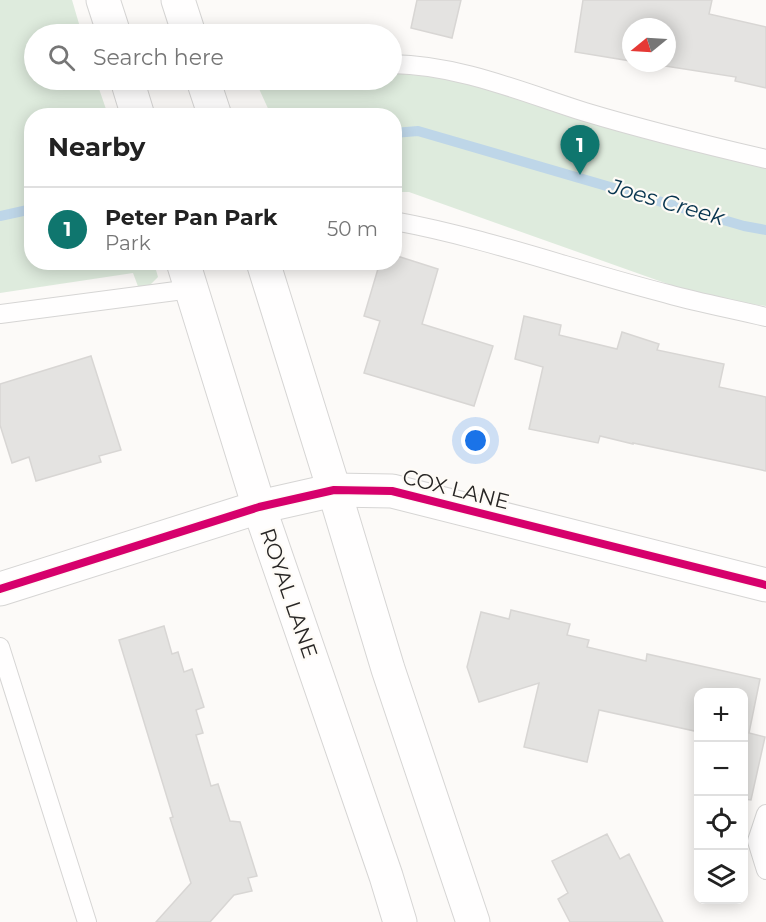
<!DOCTYPE html>
<meta charset="utf-8">
<style>
:root{--surface:#fff;--page:#f6f6f6;--text:#222;--muted:#767676;--line:#e0e0e0;--accent:#0f766e}
body{margin:0;font-family:Montserrat,sans-serif;background:var(--page);color:var(--text)}
.controls{position:absolute;right:18px;bottom:18px;display:grid;overflow:hidden;border-radius:12px;box-shadow:0 3px 15px #0003}
.controls button{width:54px;height:54px;display:grid;place-items:center;padding:0;border:0;border-bottom:2px solid var(--line);background:var(--surface);color:var(--text);font:30px sans-serif}
.compass{position:absolute;left:622px;top:18px;width:54px;height:54px;border-radius:50%;background:var(--surface);box-shadow:0 3px 15px #0003;rotate:252deg}
.you{position:absolute;left:476px;top:441px;width:21px;height:21px;margin:-15px;border:4px solid #fff;border-radius:50%;background:#1a73e8;box-shadow:0 0 0 9px #1a73e833}
.badge{display:grid;place-items:center;width:39px;height:39px;border-radius:50%;background:var(--accent);color:#fff;font-size:20px;font-weight:700}
.pin{position:absolute;translate:-50% -50px;filter:drop-shadow(0 2px 3px #0008)}
.pin::after{content:'';position:absolute;top:32px;width:21px;height:18px;background:inherit;clip-path:polygon(0 0,100% 0,50% 100%)}
.list{margin:0;padding:0;list-style:none}
h2{display:flex;justify-content:space-between;align-items:center;height:78px;margin:0;padding:0 24px;font-size:26px}
h2 small{font-size:20px;font-weight:400;color:var(--muted)}
.list li{display:grid;grid-template-columns:39px 1fr auto;gap:18px;align-items:center;box-sizing:border-box;height:84px;padding:0 24px;border-top:2px solid var(--line)}
.list b{display:block;font-size:22px;white-space:nowrap}
.list p{margin:0;font-size:20px;white-space:nowrap;color:var(--muted)}
.list em{font-size:20px;font-style:normal;color:var(--muted)}
.icon{flex:none;width:33px;height:33px;fill:none;stroke:currentColor;stroke-width:2;stroke-linecap:round;stroke-linejoin:round}
.map{position:relative;flex:none;width:766px;height:922px;overflow:hidden}
.search{position:absolute;background:var(--surface);box-shadow:0 3px 15px #0003;left:24px;top:24px;width:378px;height:66px;display:flex;align-items:center;gap:15px;box-sizing:border-box;padding:0 21px;border-radius:33px;color:var(--muted);font-size:22px}
.panel{position:absolute;background:var(--surface);box-shadow:0 3px 15px #0003;left:24px;top:108px;width:378px;height:162px;border-radius:24px}
.map>svg:first-child{display:block}
.green{fill:#deebdd}
.lines{fill:none;stroke-linecap:round;stroke-linejoin:round}
.stream{stroke:#bed6e8;stroke-width:10}
.building{fill:#e4e3e1;stroke:#d8d6d4;stroke-width:1.5}
.service-casing{stroke:#d6d5d4;stroke-width:20}
.minor-casing{stroke:#d6d5d4;stroke-width:35}
.tertiary-casing{stroke:#d6d5d4;stroke-width:35}
.secondary-casing{stroke:#d6d5d4;stroke-width:35}
.service{stroke:#fffefe;stroke-width:18}
.minor{stroke:#fffefe;stroke-width:33}
.tertiary{stroke:#fffefe;stroke-width:33}
.secondary{stroke:#fffefe;stroke-width:33}
.cycleway-casing{stroke:#fefbf6;stroke-width:11}
.cycleway{stroke:#d6006c;stroke-width:8}
.labels{text-anchor:middle;dominant-baseline:central;stroke-width:4.5;stroke-linejoin:round;paint-order:stroke}
.street-label{font-size:21px;fill:#282625;stroke:#fefbf6}
.water-label{font-size:22px;font-style:italic;fill:#07344f;stroke:#fefbf6}
</style>
<div class="map">
<svg width="766" height="922" viewBox="0 0 766 922">
<rect width="100%" height="100%" fill="#fcfaf8"/>
<path class="green" d="M0 0H72L82 34H34V80H96L108 115 32 116V262L154 263 158 277 149 286 139 289 133 273 0 293Z
M392 60 766 157V306L710 299 409 192H395L394 116 271 115 255 80H392Z"/>
<g class="lines">
<path class="stream" d="M394 133 418 131 744 226 766 230
M0 216 32 209"/>
</g>
<path class="building" d="M417 0H461L452 38 411 28Z
M583 0H712L709 14 766 27V88L735 81 736 77 646 63H667V27H631V61L575 52Z
M394 255 438 269 422 324 493 346 474 406 364 373 380 321 364 316 380 262H394Z
M524 316 561 325 559 335 617 349 622 332 659 344 657 350 724 364 719 387 766 397V471L633 443V444L600 436 598 443 529 429 543 367 515 359Z
M91 356 121 450 99 456 101 462 36 481 29 457 12 463 0 425V384Z
M511 610 570 624 567 635 589 640 587 647 646 661 647 654 760 679 749 733 765 737 751 800 744 799V693H699V732L599 710 587 762 524 747 539 683 479 702 467 667 481 612 509 619Z
M164 626 172 654 178 652 184 672 192 669 204 707 196 710 203 733 196 735 211 786 218 784 230 821 240 822 257 876 248 878 252 891 234 895 210 922H156L191 883 170 818 173 817 119 640Z
M607 834 620 859 629 854 663 922H570L558 899 568 893 552 861Z"/>
<g class="lines">
<defs>
<path id="service" d="M392 64C459 65 522 92 585 112 645 130 706 145 766 159
M394 221C487 238 577 271 668 294 700 303 733 309 766 317
M0 314 191 289
M0 647 87 922
M766 814 757 841 766 870"/>
<path id="minor" d="M334 490 392 491 766 585"/>
<path id="tertiary" d="M0 589 259 507 334 490"/>
<path id="secondary" d="M103 0 114 34
M178 0 189 34
M127 80 138 116
M203 80 215 116
M183 262 259 507 386 876 400 922
M263 262 334 490 388 669 473 922"/>
</defs>
<use href="#service" class="service-casing"/>
<use href="#minor" class="minor-casing"/>
<use href="#tertiary" class="tertiary-casing"/>
<use href="#secondary" class="secondary-casing"/>
<use href="#service" class="service"/>
<use href="#minor" class="minor"/>
<use href="#tertiary" class="tertiary"/>
<use href="#secondary" class="secondary"/>
<defs>
<path id="cycleway" d="M0 589 259 507 334 490 392 491 766 585"/>
</defs>
<use href="#cycleway" class="cycleway-casing"/>
<use href="#cycleway" class="cycleway"/>
</g>
<g class="labels">
<g class="street-label">
<text transform="translate(456 489) rotate(14)">COX LANE</text>
<text transform="translate(289 593) rotate(71)">ROYAL LANE</text>
</g>
<g class="water-label">
<text transform="translate(667 202) rotate(16)">Joes Creek</text>
</g>
</g>
</svg>
<div class="controls">
<button>+</button>
<button>−</button>
<button><svg class="icon" aria-label="locate" viewBox="0 0 24 24"><circle cx="12" cy="12" r="6"/><path d="M12 2v4M12 18v4M2 12h4M18 12h4"/></svg></button>
<button><svg class="icon" aria-label="layers" viewBox="0 0 24 24"><path d="M12 4l9 5-9 5-9-5zM3 14l9 5 9-5"/></svg></button>
</div>
<svg class="compass" viewBox="-18 -18 36 36"><path d="M0-13l5 13h-10z" fill="#e53935"/><path d="M0 13l5-13h-10z" fill="#767676"/></svg>
<div class="you"></div>
<div class="pin badge" style="left:580px;top:175px">1</div>
<div class="search"><svg class="icon" aria-label="search" viewBox="0 0 24 24"><circle cx="10" cy="10" r="6"/><path d="M15 15l6 6"/></svg>Search here</div>
<section class="panel">
<h2>Nearby<small></small></h2>
<ul class="list">
<li><span class="badge">1</span><div><b>Peter Pan Park</b><p>Park</p></div><em>50 m</em></li>
</ul>
</section>
</div>
